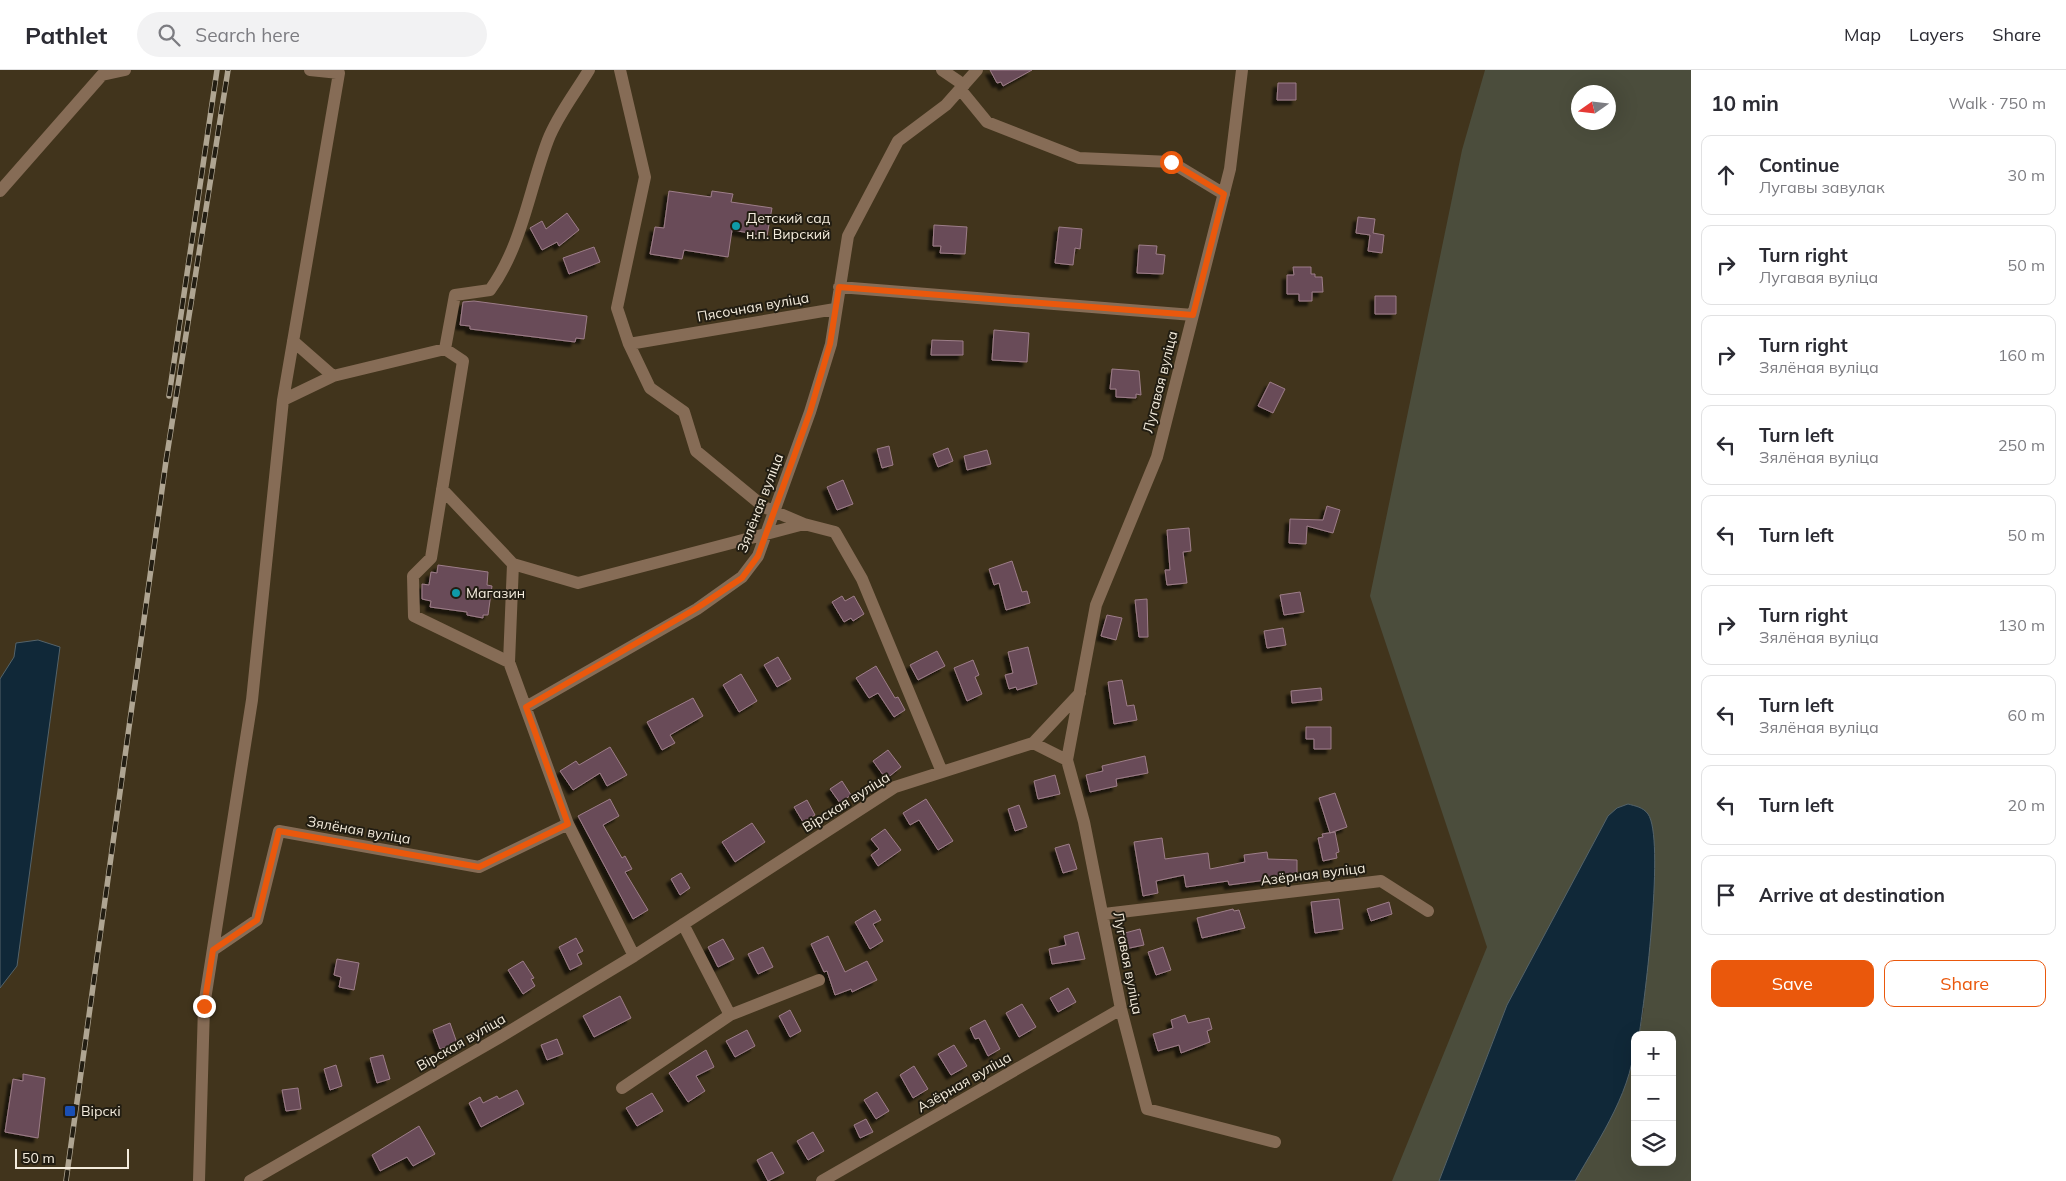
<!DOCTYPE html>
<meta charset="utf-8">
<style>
:root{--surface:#fff;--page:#f2f2f3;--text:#2b2b33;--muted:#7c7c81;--line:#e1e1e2;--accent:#ea580c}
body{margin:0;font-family:Mulish,sans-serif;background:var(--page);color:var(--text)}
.controls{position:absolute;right:15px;bottom:15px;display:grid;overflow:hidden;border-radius:10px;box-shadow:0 5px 20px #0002}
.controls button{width:45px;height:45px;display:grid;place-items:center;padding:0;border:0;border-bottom:1px solid var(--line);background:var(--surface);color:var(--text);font:25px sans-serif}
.compass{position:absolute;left:1571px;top:15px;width:45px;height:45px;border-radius:50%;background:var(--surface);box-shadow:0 5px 20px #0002;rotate:256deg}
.scale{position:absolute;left:15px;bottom:12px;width:114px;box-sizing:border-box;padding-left:5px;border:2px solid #f4ecdd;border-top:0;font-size:14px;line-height:18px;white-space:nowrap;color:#f4ecdd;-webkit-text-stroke:4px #221d12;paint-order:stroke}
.stop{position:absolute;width:15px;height:15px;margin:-11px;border:4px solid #ea580c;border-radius:50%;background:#fff}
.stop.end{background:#ea580c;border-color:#fff;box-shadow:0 1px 5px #0008}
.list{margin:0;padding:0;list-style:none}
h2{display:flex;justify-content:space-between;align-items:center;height:65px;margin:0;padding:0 20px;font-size:21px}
h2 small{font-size:16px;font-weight:400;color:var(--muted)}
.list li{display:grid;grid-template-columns:32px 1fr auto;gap:15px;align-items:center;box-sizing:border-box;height:80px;margin:0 10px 10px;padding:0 10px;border:1px solid var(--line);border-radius:10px}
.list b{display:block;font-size:19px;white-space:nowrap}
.list p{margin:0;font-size:16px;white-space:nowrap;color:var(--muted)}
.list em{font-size:16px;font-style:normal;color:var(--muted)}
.actions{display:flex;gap:10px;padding:15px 20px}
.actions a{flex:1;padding:11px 0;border:1px solid var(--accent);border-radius:10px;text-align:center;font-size:18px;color:var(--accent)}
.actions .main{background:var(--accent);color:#fff}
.icon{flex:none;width:28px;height:28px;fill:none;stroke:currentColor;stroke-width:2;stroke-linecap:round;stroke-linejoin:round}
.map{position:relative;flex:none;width:1691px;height:1111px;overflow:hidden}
header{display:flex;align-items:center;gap:30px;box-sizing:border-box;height:70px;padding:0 25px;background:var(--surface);border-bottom:1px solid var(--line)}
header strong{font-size:24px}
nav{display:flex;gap:28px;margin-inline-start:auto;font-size:18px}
.search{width:350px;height:45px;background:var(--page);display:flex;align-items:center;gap:12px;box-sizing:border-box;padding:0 18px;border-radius:28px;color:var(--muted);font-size:19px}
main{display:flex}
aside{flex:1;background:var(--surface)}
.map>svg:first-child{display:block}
.green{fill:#4b4d3c;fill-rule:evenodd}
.water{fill:#102838;stroke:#54636a}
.building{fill:#694c58;stroke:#9d7d89;filter:url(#shadow)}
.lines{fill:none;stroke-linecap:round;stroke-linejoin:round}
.street{stroke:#866c56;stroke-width:12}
.rail-casing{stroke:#afa592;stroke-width:5.5}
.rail{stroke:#221d12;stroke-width:4;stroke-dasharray:11;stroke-linecap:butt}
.route{stroke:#ea580c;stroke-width:6}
.culture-dot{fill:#0f9aa8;stroke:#221d12;stroke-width:2}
.transit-dot{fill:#1a4fb4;stroke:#221d12;stroke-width:2}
.labels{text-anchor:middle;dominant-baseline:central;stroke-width:4;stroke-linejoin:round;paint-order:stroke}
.poi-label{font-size:14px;fill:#f4ecdd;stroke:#221d12;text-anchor:start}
.street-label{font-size:14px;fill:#f4ecdd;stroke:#221d12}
</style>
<header>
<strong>Pathlet</strong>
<div class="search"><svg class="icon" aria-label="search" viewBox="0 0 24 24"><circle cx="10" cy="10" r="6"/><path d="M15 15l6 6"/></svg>Search here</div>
<nav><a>Map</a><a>Layers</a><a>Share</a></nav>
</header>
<main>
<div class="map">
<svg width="1691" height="1111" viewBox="0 0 1691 1111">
<defs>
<filter id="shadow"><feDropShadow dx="-4.5" dy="4.5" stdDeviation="1" flood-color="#0009"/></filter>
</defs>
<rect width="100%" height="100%" fill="#41341c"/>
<path class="green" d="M1485 0H1691V1111H1575L1610 1047 1635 984V1092H1672V965H1639L1644 938 1507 935 1439 1111H1392L1487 877 1370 526 1462 80ZM1578 22H1608V52H1578Z"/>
<path class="water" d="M38 570 60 577 17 896 0 918V609L14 587 16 573Z
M1628 734C1635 736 1643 737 1648 744 1665 768 1645 929 1639 965H1635C1635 1017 1600 1067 1575 1111H1439L1507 935 1608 746 1617 738Z"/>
<path class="building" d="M990 0H1032L1003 16 1001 12 997 13Z
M1278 13H1296V30H1277Z
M669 121 711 127 712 121 733 124 731 132 772 138 767 166 732 160 728 187 684 180 682 189 650 184 655 157 664 158Z
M567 143 579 160 559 176 557 172 542 180 530 158 542 151 546 159Z
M1358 147 1375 149 1373 163 1384 165 1382 183 1368 181 1370 165 1356 163Z
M934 155 967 157 965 184 940 183 941 176H933Z
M1059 157 1082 159 1080 179 1075 178 1073 195 1055 193Z
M1139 175 1157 176 1156 184 1165 185 1163 204 1137 203Z
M594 177 600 192 569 204 563 188Z
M1293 197H1311V204H1315V207H1322L1323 222H1312V231H1299V224H1287V205H1294Z
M1375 226H1396V244H1375Z
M474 231 587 246 584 269 576 268 575 272 470 259V256L460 255 463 232Z
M994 260 1029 263 1027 292 992 290Z
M932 270 963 271V285H931Z
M1112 299 1139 301 1141 325 1136 324V328L1116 327V319H1110Z
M1270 312 1285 319 1273 343 1258 336Z
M889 376 893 395 882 398 877 379Z
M948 378 953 391 938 397 933 384Z
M987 380 991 394 967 400 964 386Z
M843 410 853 434 837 440 827 417Z
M1327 436 1340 440 1333 463 1307 456 1306 474 1289 473 1290 449 1323 450Z
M1189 458 1191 481 1183 482 1187 513 1167 515 1165 500H1170L1167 460Z
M1012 491 1022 522 1027 521 1030 533 1006 540 999 513 994 515 989 499Z
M438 495 488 502 487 515 492 516 488 545H483V548L467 545V542L430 537 431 531 422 529V514L429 515 431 502 437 503Z
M1300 522 1304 542 1284 545 1280 525Z
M842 526 845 531 854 526 864 544 853 551 851 548 844 552 832 532Z
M1147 529 1148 567H1139L1135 530Z
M1107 545 1122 548 1116 570 1101 566Z
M1283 558 1286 575 1267 578 1264 561Z
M1028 577 1037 614 1017 620 1016 617 1009 619 1005 605 1013 603 1008 582Z
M937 581 945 596 918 610 910 595Z
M778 587 791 609 777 617 764 595Z
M973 590 979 605 975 607 982 624 967 631 954 598Z
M876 596 895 628 898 627 905 640 894 647 878 623 869 628 856 608Z
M741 604 757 631 739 642 723 615Z
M1122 610 1127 636 1134 635 1137 650 1114 654 1108 612Z
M1321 618 1322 630 1292 633 1291 621Z
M693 628 703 646 670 665 675 673 662 680 647 652Z
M1306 657H1331V679H1314V669H1306Z
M610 677 627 705 607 716 600 703 573 720 560 701 576 691 579 695Z
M888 680 901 697 886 709 873 691Z
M1145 686 1148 703 1116 709 1117 716 1090 722 1086 705 1103 701 1102 696Z
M1055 705 1060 724 1038 729 1034 711Z
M842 711 851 725 840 733 830 719Z
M1335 723 1347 757 1330 763 1319 728Z
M610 729 619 746 603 755 622 788 625 786 632 799 625 802 648 840 633 849 578 746Z
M926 729 953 771 938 780 919 750 910 755 903 743Z
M807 730 815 745 803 752 794 737Z
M1019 735 1027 757 1015 761 1008 739Z
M752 753 765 772 735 792 722 772Z
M885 759 901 780 878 796 871 785 879 779 871 769Z
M1335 762 1339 782 1336 783 1337 788 1323 791 1318 768 1323 767 1322 764Z
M1162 768 1165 789 1208 783 1210 799 1245 792 1244 785 1267 782 1268 789 1297 790V808H1265L1266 810 1229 815 1228 811 1186 817 1184 805 1156 811 1158 823 1143 826 1134 772Z
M1069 774 1077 799 1063 803 1055 778Z
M681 803 690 818 680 825 671 809Z
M1339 829 1343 859 1315 863 1311 832Z
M1389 832 1392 844 1371 851 1367 839Z
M1233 839 1234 841 1239 840 1245 858 1202 868 1197 848Z
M875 840 881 850 873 854 883 871 870 879 855 852Z
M1140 859 1144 875 1125 879 1121 864Z
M1078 862 1085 889 1052 894 1049 879 1066 875 1064 866Z
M828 866 845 902 867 891 877 910 852 922 851 919 835 925 827 901 824 902 811 874Z
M576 868 583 881 577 884 582 894 570 900 559 877Z
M723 869 734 889 718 897 708 877Z
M763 877 773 897 758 904 748 884Z
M1163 877 1171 900 1156 905 1148 882Z
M337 889 359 893 354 920 339 917 341 907 334 905Z
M523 891 534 908 531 909 535 916 523 924 508 900Z
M1068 918 1076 932 1058 942 1050 928Z
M620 926 631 948 594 967 583 946Z
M1022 934 1036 957 1019 967 1006 943Z
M790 940 801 961 790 967 779 946Z
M1185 945 1188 953 1209 948 1212 959 1207 961 1210 972 1181 983 1179 975 1158 981 1153 964 1173 958 1171 950Z
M985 950 1000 979 988 986 979 968 975 969 970 958Z
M450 953 457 973 440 979 433 960Z
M747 960 755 976 735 987 726 971Z
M557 969 563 984 547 990 541 975Z
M954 975 967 996 951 1005 938 984Z
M706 980 714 997 696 1006 705 1021 688 1032 669 1003Z
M383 985 390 1009 377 1013 370 988Z
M336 995 342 1016 330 1020 324 999Z
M914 996 928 1019 913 1028 900 1005Z
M23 1004 45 1008 38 1068 5 1062 13 1009 23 1011Z
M298 1018 301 1039 286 1041 282 1020Z
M517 1020 524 1034 481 1057 469 1033 480 1027 483 1033 497 1026 499 1029Z
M877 1022 889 1041 876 1049 864 1030Z
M652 1023 663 1041 637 1056 626 1038Z
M866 1049 873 1062 860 1068 854 1055Z
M419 1056 435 1084 413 1096 407 1087 380 1101 372 1085Z
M813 1062 824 1081 808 1090 797 1071Z
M772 1082 784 1103 768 1111 757 1090Z"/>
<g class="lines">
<path class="street" d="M310 0 339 3
M620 0 645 107 617 238 629 274 650 318 684 342 696 381 764 437 804 454 835 462 862 509 942 702
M942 0 964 15
M1242 0 1230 99 1157 387 1096 535 1067 690 1084 752 1121 939 1147 1039 1275 1072
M960 19 987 52 1079 88 1171 92 1224 124
M0 121 102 5 125 0
M839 217 1193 245
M629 274 835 239
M445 279 455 225 490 220C522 176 529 120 548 70 557 46 576 22 589 0
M333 306 445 279 463 291 431 488 413 506 414 546 509 592
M283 330 333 306 293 271
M442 419 513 494 509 592 568 754 634 886
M513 494 578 513 804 454
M526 637 697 539 742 507 758 486 810 342 831 274 848 166 898 71 946 35 977 0
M1033 673 1080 623
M1104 844 1381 811 1428 841
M213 880 257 850 279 761 479 797 568 754
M730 945 819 910
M622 1018 730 945 683 854
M199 1111 204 936 252 630 283 330 339 3
M250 1111 500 967 634 886 895 717 1033 673 1067 690
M822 1111 1121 939"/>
<defs>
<path id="rail" d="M169 326 217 0
M66 1111 166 391 228 0"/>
</defs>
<use href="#rail" class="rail-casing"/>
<use href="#rail" class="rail"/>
</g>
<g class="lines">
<path class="route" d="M204 936 213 880 257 850 279 761 479 797 568 754 526 637 697 538 742 508 758 486 810 342 830 274 839 217 1193 245 1224 124 1171 92"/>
</g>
<g class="culture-dot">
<circle cx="736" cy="156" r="5"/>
<circle cx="456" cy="523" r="5"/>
</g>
<rect class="transit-dot" x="64" y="1035" width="12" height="12" rx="2.5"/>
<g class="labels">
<g class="poi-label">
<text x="746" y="148">Детский сад<tspan x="746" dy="16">н.п. Вирский</tspan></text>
<text x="466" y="523">Магазин</text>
<text x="81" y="1041">Вірскі</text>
</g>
<g class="street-label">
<text transform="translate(753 237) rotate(-10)">Пясочная вуліца</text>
<text transform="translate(1160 312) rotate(-76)">Лугавая вуліца</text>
<text transform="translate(760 433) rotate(-69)">Зялёная вуліца</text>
<text transform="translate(846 732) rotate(-32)">Вірская вуліца</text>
<text transform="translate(359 760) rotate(10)">Зялёная вуліца</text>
<text transform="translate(1313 804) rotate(-7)">Азёрная вуліца</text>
<text transform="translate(1128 893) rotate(79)">Лугавая вуліца</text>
<text transform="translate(461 972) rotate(-30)">Вірская вуліца</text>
<text transform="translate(964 1012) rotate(-30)">Азёрная вуліца</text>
</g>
</g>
</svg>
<div class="controls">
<button>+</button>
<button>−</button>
<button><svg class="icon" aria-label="layers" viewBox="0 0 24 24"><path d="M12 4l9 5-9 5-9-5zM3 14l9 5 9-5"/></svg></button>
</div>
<svg class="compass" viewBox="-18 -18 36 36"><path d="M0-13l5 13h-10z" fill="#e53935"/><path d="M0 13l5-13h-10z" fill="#7c7c81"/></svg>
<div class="scale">50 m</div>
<div class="stop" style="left:1171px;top:92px"></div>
<div class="stop end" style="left:204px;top:936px"></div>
</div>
<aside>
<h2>10 min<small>Walk · 750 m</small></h2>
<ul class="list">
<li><svg class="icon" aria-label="ahead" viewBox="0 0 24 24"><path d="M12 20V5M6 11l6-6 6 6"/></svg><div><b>Continue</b><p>Лугавы завулак</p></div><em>30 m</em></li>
<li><svg class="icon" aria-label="right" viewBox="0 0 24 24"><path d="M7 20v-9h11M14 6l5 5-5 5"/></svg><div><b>Turn right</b><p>Лугавая вуліца</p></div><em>50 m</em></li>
<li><svg class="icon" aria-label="right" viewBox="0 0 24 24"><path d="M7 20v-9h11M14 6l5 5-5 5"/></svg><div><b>Turn right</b><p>Зялёная вуліца</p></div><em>160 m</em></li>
<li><svg class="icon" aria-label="left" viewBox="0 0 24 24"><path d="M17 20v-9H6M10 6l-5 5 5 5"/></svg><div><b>Turn left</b><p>Зялёная вуліца</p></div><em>250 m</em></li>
<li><svg class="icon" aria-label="left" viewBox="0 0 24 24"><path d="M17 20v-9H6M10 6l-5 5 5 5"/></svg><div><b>Turn left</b></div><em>50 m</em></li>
<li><svg class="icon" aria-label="right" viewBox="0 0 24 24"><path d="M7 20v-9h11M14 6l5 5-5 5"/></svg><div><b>Turn right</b><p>Зялёная вуліца</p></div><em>130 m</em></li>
<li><svg class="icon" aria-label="left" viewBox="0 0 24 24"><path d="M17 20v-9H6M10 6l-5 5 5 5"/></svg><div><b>Turn left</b><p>Зялёная вуліца</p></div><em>60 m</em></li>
<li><svg class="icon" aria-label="left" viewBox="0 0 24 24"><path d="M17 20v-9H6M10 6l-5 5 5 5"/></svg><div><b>Turn left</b></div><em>20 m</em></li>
<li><svg class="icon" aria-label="arrive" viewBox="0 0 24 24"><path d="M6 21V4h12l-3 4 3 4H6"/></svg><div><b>Arrive at destination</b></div></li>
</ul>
<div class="actions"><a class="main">Save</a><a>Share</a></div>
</aside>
</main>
